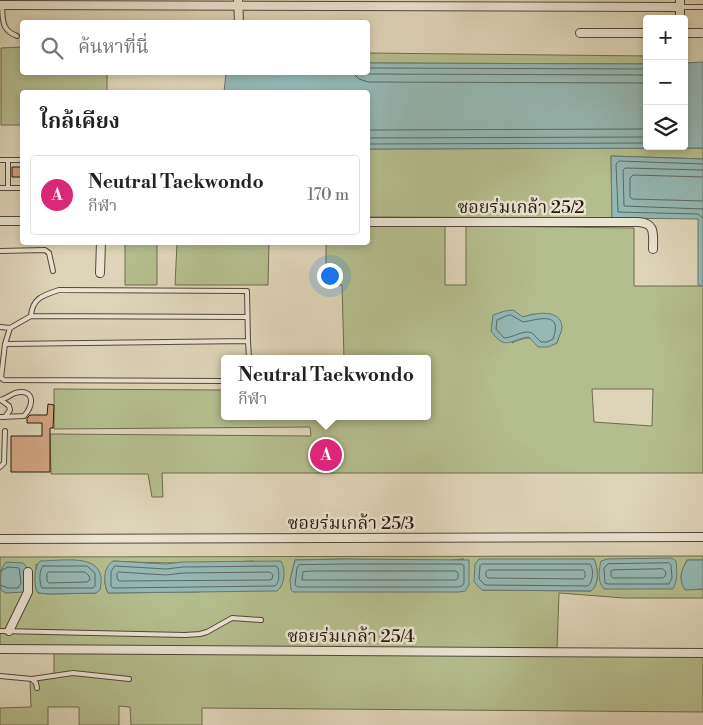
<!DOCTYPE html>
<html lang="th">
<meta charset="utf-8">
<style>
:root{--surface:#fff;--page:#f6f6f6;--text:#222;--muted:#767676;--line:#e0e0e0;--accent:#db2777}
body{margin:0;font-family:"Libre Bodoni","Noto Serif Thai",serif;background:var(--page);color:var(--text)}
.controls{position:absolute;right:15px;top:15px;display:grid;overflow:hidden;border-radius:5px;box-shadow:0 2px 8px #0003}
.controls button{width:45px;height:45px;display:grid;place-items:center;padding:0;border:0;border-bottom:1px solid var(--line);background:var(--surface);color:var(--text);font:25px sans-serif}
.you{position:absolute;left:329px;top:275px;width:18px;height:18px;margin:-12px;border:4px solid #fff;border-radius:50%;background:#1a73e8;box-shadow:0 0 0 8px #1a73e833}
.badge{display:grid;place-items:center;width:32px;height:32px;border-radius:50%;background:var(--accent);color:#fff;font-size:16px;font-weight:700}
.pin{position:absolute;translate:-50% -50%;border:2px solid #fff;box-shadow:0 1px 5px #0006}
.popup{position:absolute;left:221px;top:355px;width:210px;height:65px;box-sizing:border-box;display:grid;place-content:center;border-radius:5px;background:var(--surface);filter:drop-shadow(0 1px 4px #0005);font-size:16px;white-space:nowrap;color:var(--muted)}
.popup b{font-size:19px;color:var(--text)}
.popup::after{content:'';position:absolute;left:50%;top:100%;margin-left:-10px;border:10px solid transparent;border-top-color:var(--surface)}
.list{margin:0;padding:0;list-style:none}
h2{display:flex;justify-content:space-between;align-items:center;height:65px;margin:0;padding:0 20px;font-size:21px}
h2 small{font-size:16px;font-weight:400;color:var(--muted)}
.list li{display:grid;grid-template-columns:32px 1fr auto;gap:15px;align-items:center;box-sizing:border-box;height:80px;margin:0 10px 10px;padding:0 10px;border:1px solid var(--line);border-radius:5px}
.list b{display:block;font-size:19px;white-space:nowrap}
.list p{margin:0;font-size:16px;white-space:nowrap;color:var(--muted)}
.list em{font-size:16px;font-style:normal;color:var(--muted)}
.icon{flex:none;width:28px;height:28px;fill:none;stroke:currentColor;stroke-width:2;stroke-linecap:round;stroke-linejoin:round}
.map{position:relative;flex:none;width:703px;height:725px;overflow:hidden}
.search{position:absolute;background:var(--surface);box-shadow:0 2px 8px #0003;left:20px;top:20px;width:350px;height:55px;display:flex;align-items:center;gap:12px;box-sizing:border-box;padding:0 18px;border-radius:5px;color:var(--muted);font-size:19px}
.panel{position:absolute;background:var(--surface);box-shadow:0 2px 8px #0003;left:20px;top:90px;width:350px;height:155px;border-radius:5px}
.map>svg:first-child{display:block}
.green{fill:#b4bd8d;stroke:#6c6c4d;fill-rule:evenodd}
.water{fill:#94b8b4;stroke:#677971}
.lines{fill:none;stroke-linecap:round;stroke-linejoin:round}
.shore{stroke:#5c6960;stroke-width:1}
.building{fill:#d3a684;stroke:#231a0d}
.service-casing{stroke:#524938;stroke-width:6}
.minor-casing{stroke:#524938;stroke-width:10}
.service{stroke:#eae4d1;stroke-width:4}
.minor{stroke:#eae4d1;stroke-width:8}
.labels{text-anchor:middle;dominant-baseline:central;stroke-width:5;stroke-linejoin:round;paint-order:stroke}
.street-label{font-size:18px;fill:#231a0d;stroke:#eae4d1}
</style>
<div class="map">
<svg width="703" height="725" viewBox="0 0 703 725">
<rect width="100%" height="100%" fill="#ded5b8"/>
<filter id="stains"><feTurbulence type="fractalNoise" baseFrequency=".004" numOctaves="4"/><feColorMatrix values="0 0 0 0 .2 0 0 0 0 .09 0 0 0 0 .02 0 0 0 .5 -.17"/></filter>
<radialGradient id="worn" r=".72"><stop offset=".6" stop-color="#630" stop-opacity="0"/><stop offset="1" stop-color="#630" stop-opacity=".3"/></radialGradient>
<path class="green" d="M22 47V72L107 73V92H22V125H1V48Z
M368 53 647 56V64L368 63Z
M703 148V159L611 156 612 218 368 217V149Z
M368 225 445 226V285H466V226L634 228V286H703V473H162L163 497H152L148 474H51L50 434 311 436 310 427 54 429V389L225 390V416H427V359H344L342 285H326V243L368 242ZM533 314 562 327 557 343C538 339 530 334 512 343L523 317ZM592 389H653L652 426 594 422Z
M125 243H157V285H125Z
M177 243H269L268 285H175Z
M703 556V560H687C682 570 678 578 685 589H703V598H624L559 593 557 648 0 646V557ZM344 559 444 561 464 559 290 580 295 560ZM594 559C598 568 600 584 591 591L482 590 474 582ZM113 561C160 564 207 563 254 561L199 592 108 593C102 580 105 571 113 561ZM36 564 96 593 50 594 38 593 36 589Z
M54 652 703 657V712L202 708V725H131L130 707 119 706V725H79V707H48V725H0V708L31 707 30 680 54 678Z"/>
<path class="water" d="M703 62V148L368 149V92H224L226 73 368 72V63L647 64V146H684V63Z
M611 156 703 159V286L698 285V219L612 218Z
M513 310 523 317C535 313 561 308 562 327 562 332 558 338 557 343L548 347H538L529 337C510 339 506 352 491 331L493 315 505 311Z
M672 558 676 561C677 571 678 580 673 589H604C597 582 599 569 601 561L607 559Z
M344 559 469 560V585L465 591 459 592H293L291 590 290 580 295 560Z
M479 559H594C598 568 600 584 591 591L482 590 474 582 475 564Z
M688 560H703V589L685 590C678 579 681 569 688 560Z
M40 561C64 561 109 551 100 590L96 593 50 594 38 593C33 585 34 567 40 561Z
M113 561 166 564 182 562 281 561C286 570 285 585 277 591L108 593C103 583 103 567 113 561Z
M6 562 23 563 26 566 25 592 6 593 1 590C0 581 0 568 6 562Z"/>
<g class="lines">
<path class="shore" d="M368 68 647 69
M352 72 359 79 368 82 647 83
M362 72 369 74 647 75
M368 130 647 129
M368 138 647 137
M368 144 647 143
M703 164 619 161 616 164 618 212 698 214 703 218
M703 170 625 168 623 170 624 206 703 209
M703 177 633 175 630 178V197L632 199 703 201
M511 315 523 322C540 319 563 311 553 339L547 342H541C538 340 535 335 532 333 524 329 513 338 504 338L496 329 497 320 506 316Z
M669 563 671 565 672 578 669 584H608L605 583 604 568 608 564Z
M344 564H462L464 566V583L462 586 458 587H298L295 585 297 568 299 565Z
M482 564H590C594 569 593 582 588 586L485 585 479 579 480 566Z
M43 566H87L95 573V586L93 588H42C39 583 39 570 43 566Z
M115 566 166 569 183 567 276 566 278 568C279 574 280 582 275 586L113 588 111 586V572Z
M663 569 666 572 665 576 663 578H613L611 576V571L613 570Z
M488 570H583L585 572V577L583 579 488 578 486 576V572Z
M0 571 8 567 19 568 21 583 18 588H8L0 585
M313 571H456L458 573V578L456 580H302L303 572Z
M49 572H85L89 576 90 580 87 582 49 583 47 581V574Z
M119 572 166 575 183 573 270 572 273 575 272 579 270 580 119 581 117 578V574Z"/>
</g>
<path class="building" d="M12 167H22V177H12Z
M48 404 54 405 53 428H50V472H11V436H42V423H27V418L30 415H47Z"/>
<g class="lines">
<defs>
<path id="service" d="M2 5C3 20 1 30 17 36
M680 7H703
M0 160H22
M8 160V188
M0 188H22
M0 251 45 250 49 253 53 271
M31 316 247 317
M0 327 10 328
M5 344 248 341 249 359
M225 381 4 380 1 378 5 344 10 328 31 316C32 298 44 295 59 290L247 291 248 341
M0 400C6 399 10 395 15 393 35 388 34 405 24 416L0 417
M1 400 9 406 10 410 5 417
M0 467 4 463 5 431
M0 631 185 635 200 634 207 632 232 618 261 620
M0 676 32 679 36 683 37 688
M32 679 73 673 129 679"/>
<path id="minor" d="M238 0 239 22
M0 5 680 7
M680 19V0
M580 33H647
M684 33H701
M0 221H22
M368 222H638C656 223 653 234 653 249
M100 273 101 242
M0 539 703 537
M9 631 28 592V572
M0 649 703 653"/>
</defs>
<use href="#service" class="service-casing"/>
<use href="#minor" class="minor-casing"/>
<use href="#service" class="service"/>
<use href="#minor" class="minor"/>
</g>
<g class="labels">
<g class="street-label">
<text x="521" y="207">ซอยร่มเกล้า 25/2</text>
<text x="351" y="523">ซอยร่มเกล้า 25/3</text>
<text x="351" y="636">ซอยร่มเกล้า 25/4</text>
</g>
</g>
<rect width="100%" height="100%" filter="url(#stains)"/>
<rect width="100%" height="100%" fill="url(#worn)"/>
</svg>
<div class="controls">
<button>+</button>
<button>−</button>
<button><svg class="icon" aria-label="layers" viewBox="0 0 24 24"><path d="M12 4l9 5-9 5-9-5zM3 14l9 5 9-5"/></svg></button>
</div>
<div class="you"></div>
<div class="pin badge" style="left:326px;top:455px">A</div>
<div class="popup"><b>Neutral Taekwondo</b>กีฬา</div>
<div class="search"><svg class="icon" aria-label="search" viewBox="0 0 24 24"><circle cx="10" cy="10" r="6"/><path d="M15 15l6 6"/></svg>ค้นหาที่นี่</div>
<section class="panel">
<h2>ใกล้เคียง<small></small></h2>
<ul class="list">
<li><span class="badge">A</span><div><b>Neutral Taekwondo</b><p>กีฬา</p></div><em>170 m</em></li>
</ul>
</section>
</div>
